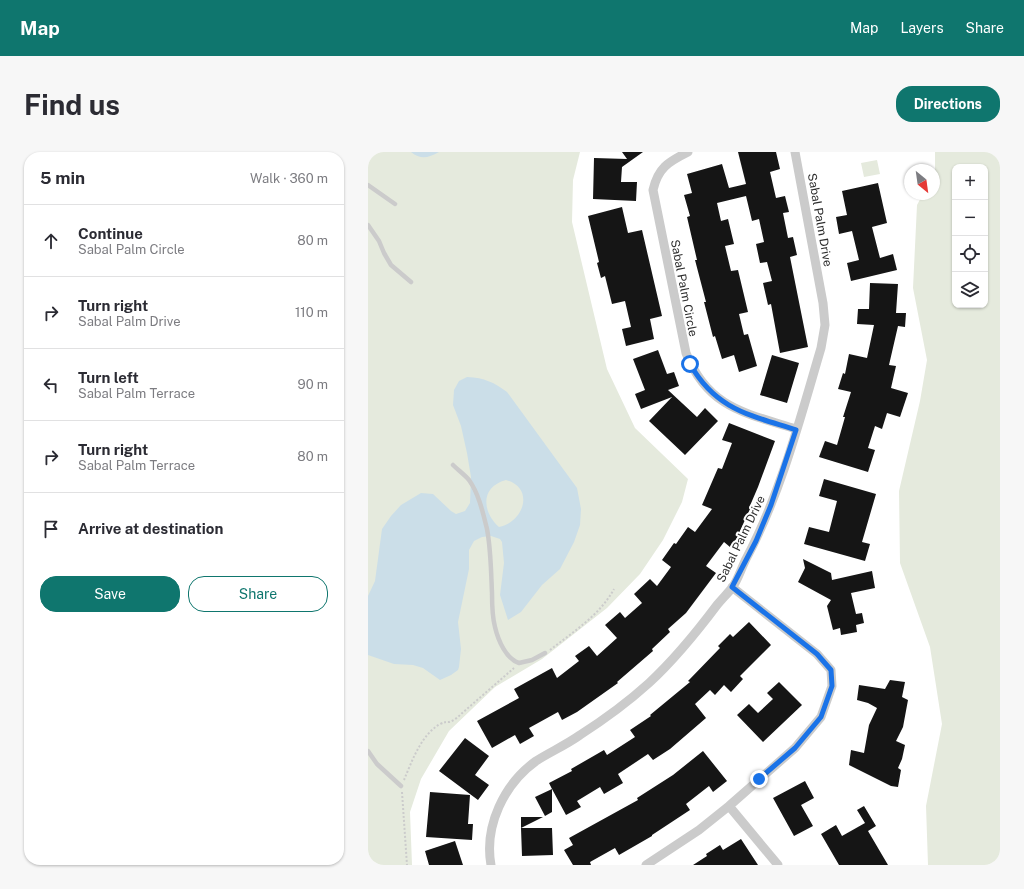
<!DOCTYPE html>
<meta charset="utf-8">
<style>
:root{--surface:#fff;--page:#f7f7f7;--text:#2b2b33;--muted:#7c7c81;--line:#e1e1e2;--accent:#0f766e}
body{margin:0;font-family:"Public Sans",sans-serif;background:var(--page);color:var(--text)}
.controls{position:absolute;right:12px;top:12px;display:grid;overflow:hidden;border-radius:8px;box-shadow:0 1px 3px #0004}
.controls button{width:36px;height:36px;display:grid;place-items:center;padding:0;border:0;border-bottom:1px solid var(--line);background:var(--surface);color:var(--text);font:20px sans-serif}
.compass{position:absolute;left:536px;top:12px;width:36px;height:36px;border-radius:50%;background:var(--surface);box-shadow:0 1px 3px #0004;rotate:151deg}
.stop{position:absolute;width:12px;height:12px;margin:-9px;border:3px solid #1a73e8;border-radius:50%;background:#fff}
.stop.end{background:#1a73e8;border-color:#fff;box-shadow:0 1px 4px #0008}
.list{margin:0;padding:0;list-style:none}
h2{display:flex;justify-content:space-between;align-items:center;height:52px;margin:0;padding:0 16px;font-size:17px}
h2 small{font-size:13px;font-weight:400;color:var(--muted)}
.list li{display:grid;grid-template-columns:26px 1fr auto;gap:12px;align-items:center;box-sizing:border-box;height:72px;padding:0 16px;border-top:1px solid var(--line)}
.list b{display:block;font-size:15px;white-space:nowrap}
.list p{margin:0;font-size:13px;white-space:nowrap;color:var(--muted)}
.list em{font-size:13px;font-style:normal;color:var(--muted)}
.actions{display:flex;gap:8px;padding:12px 16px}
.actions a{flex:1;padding:9px 0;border:1px solid var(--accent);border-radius:16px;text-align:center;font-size:14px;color:var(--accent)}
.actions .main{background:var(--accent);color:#fff}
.icon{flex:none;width:22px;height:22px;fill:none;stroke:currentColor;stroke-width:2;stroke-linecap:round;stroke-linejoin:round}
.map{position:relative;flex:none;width:632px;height:713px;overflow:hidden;border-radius:16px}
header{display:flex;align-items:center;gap:24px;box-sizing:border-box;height:56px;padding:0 20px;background:var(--accent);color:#fff}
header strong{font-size:19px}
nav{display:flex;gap:22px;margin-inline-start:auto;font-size:14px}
.intro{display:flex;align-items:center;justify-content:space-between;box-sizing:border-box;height:96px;padding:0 24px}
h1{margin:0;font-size:28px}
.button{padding:10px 18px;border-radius:16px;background:var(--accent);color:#fff;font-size:14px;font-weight:700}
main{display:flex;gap:24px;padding:0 24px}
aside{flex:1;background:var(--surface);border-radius:16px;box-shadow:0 1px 3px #0004}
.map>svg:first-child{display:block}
.green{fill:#e5eadd;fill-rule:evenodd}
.water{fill:#cbdee8;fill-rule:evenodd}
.building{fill:#151515}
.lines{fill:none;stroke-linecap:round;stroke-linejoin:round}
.path{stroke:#cbcbcb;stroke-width:2;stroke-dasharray:2 2;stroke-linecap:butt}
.service{stroke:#cbcbcb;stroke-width:4.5}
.minor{stroke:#cbcbcb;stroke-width:9}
.route{stroke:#1a73e8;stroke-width:5}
.labels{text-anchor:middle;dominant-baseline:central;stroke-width:4;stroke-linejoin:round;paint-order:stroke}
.street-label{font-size:12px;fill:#2e2e2e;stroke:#fff}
</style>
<header>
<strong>Map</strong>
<nav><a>Map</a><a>Layers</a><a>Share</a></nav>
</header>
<div class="intro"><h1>Find us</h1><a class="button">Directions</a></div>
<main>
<aside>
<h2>5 min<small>Walk · 360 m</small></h2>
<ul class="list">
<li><svg class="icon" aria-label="ahead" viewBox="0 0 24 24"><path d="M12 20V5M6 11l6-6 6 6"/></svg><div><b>Continue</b><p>Sabal Palm Circle</p></div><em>80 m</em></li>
<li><svg class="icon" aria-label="right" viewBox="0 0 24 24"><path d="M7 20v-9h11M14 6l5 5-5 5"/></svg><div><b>Turn right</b><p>Sabal Palm Drive</p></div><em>110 m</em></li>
<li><svg class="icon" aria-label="left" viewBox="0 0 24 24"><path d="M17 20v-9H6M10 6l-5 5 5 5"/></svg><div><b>Turn left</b><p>Sabal Palm Terrace</p></div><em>90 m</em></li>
<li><svg class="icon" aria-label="right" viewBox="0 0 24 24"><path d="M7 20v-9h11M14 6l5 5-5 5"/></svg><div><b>Turn right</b><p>Sabal Palm Terrace</p></div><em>80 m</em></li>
<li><svg class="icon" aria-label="arrive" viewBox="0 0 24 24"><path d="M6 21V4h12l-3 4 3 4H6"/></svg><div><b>Arrive at destination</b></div></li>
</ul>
<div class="actions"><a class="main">Save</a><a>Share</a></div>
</aside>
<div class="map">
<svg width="632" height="713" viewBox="0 0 632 713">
<rect width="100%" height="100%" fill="#fff"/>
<path class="green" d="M0 0H212L205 28 204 70 239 217 267 276 320 327 314 350 295 388 272 422 239 456 174 507 127 535 81 579 53 627 42 660 44 713H0Z
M567 0H632V713H560L558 654 574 572 562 495 532 411 531 339 552 249 559 208 545 136 549 53 555 42H566V21L567 18ZM587 15H617V153H587Z
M509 8 512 22 496 25 493 11Z"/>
<path class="water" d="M43 0H71C60 6 53 8 43 0Z
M99 225C117 226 125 230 139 240L209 336 213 357 212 373 206 390 192 417 174 433 153 460 140 468 132 443 136 411 134 390 132 387 123 384 114 385 106 389 101 398V417L90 470 93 497 91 515 90 518 83 523 72 528 55 516 45 513 26 512 0 503V444L7 429 14 377 23 364 33 353 53 341 65 342 83 359 88 362 97 359 102 351 103 325 99 301 93 274 85 253 86 238 91 229ZM138 328C167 336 156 370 131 375 114 360 112 335 138 328Z"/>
<path class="building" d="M254 0H275L254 15 253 30H269L268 49 225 47 226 6 259 7Z
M370 0H408L412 17 402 20 408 46 417 44 421 60 415 61 420 86 425 85 429 103 422 105 440 195 412 201 403 152 400 153 395 131 404 129 399 110 392 111 388 92 396 90 391 67 384 69 378 44 349 51 353 69 360 67 366 92 357 94 363 119 370 118 380 160 371 162 376 183 380 182 389 214 371 220 366 203 354 207 347 184 345 185 336 150H338L327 108H329L319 65 322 64 316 43 324 41 319 22 354 12 361 36 378 32Z
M510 31 519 71 504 75 512 106 525 102 529 118 483 129 479 111 491 108 484 79 471 82 468 65 479 63 474 39Z
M254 55 260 81 274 78 294 164 282 167 286 187 258 194 254 177 263 175 257 149 244 152 237 124 233 126 229 111 231 110 220 64Z
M502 131 530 132 528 161H538L537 175 530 174 521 213 528 214 523 236 540 241 532 265 519 261 514 277 507 274 500 296 507 298 500 320 451 305 457 289 469 293 477 265H475L483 240 470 237 475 221 477 222 481 202 499 206 506 173 489 172 490 157H501Z
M290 198 299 222 306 220 311 234 300 238 329 265 337 256 350 269 317 303 281 269 304 245 273 257 267 242 277 238 265 207Z
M404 203 431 211 419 251 392 243Z
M361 271 407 289 390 335 381 356 382 357 371 381 372 382 362 395 356 390 338 414 348 421 318 461 300 477 302 480 284 497 285 499 249 530 250 531 209 560 194 568 190 560 161 576 166 584 152 592 147 583 124 596 109 569 151 546 146 537 184 516 189 526 211 509 207 504 221 494 229 504 249 486 237 473 252 460 257 466 274 451 266 442 282 427 289 434 303 415 294 408 306 391 308 392 320 375 327 380 344 357 334 353 350 316 354 317 364 291 354 288Z
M456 327 508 342 494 390 502 392 497 409 436 392 441 375 461 380 469 349 451 344Z
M435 407 463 421 464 428 504 419 507 436 483 441 488 462 494 461 496 471 488 473 489 480 473 483 472 476 465 478 459 454 463 448 430 430 437 416Z
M381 470 403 493 372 524 375 527 363 540 356 533 347 543 342 538 327 552 338 566 302 597 285 608 280 602 250 622 255 631 236 642 232 635 209 649 213 655 198 663 184 637V660L177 664 167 645 184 637 181 631 204 619 203 617 236 598 239 603 267 585 262 578 283 564 282 563 322 530 320 529 352 496 350 494 362 482 365 485Z
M522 528 537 530 534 545 540 548 535 575 528 589 537 593 534 607 530 616 533 618 530 635 523 634 481 613 483 598 496 601 501 573 509 556 500 551 489 548 491 533 517 537Z
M411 530 434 553 395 590 369 563 381 552 390 561 405 547 399 541Z
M97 586 121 604 107 623 121 633 110 648 71 619Z
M335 599 359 629 345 640 341 634 318 652 322 658 284 683V684L251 703 247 696 222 710 223 713H205L196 698 205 693 201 686 270 648 269 646 305 623Z
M437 629 446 646 433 653 445 674 426 684 405 646Z
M62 640 102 643 100 672H105L104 688 58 685Z
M496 654 508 674 500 679 520 713H471L453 682 468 673 474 684 497 671 489 658Z
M153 665H175L153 676Z
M153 676H184L185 703 154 704Z
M373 687 390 713H325L339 704 338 702 352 693 355 698Z
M87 689 95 713H61L57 699Z"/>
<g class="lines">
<path class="path" d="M182 498C205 480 232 463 246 437
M36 628C44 609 53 583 72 572 76 570 78 570 81 570 85 569 89 566 92 563L146 516
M34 640 39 713"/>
<path class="service" d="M0 33 27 52
M0 73 11 89 16 101 23 113 43 130
M85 313C90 318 97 323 101 328 111 342 115 361 119 377 123 398 123 420 124 441 124 452 124 464 127 475 130 488 138 507 151 511L164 508 177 501
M0 599 9 612 33 634"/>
<path class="minor" d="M320 0C300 10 290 16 285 38L318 201C340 256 377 261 428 277
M361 654 410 713
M123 713C116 674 136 632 168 609 182 600 198 593 212 583 237 567 260 550 281 531 307 507 328 481 349 453 354 447 359 442 364 436 370 428 373 417 378 407 413 341 432 267 453 196L457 173 455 151 427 0
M278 713 331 678 361 654 427 596 453 565 464 534 463 518 449 502 364 435"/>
</g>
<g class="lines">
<path class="route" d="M322 212C348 258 382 263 428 278L403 353 388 389 364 435 449 502 463 518 464 534 453 565 427 596 391 627"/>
</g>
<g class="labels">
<g class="street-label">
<text transform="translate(452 68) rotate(80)">Sabal Palm Drive</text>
<text transform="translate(316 136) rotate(79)">Sabal Palm Circle</text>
<text transform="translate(373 387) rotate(-64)">Sabal Palm Drive</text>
</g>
</g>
</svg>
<div class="controls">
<button>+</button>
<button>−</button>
<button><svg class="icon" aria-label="locate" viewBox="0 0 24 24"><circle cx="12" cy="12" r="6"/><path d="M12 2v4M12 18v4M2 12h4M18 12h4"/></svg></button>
<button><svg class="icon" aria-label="layers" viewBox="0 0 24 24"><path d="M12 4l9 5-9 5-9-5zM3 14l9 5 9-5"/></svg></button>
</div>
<svg class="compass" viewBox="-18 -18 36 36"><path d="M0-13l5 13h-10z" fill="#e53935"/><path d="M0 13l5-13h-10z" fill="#7c7c81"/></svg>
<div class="stop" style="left:322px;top:212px"></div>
<div class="stop end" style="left:391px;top:627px"></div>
</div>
</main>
